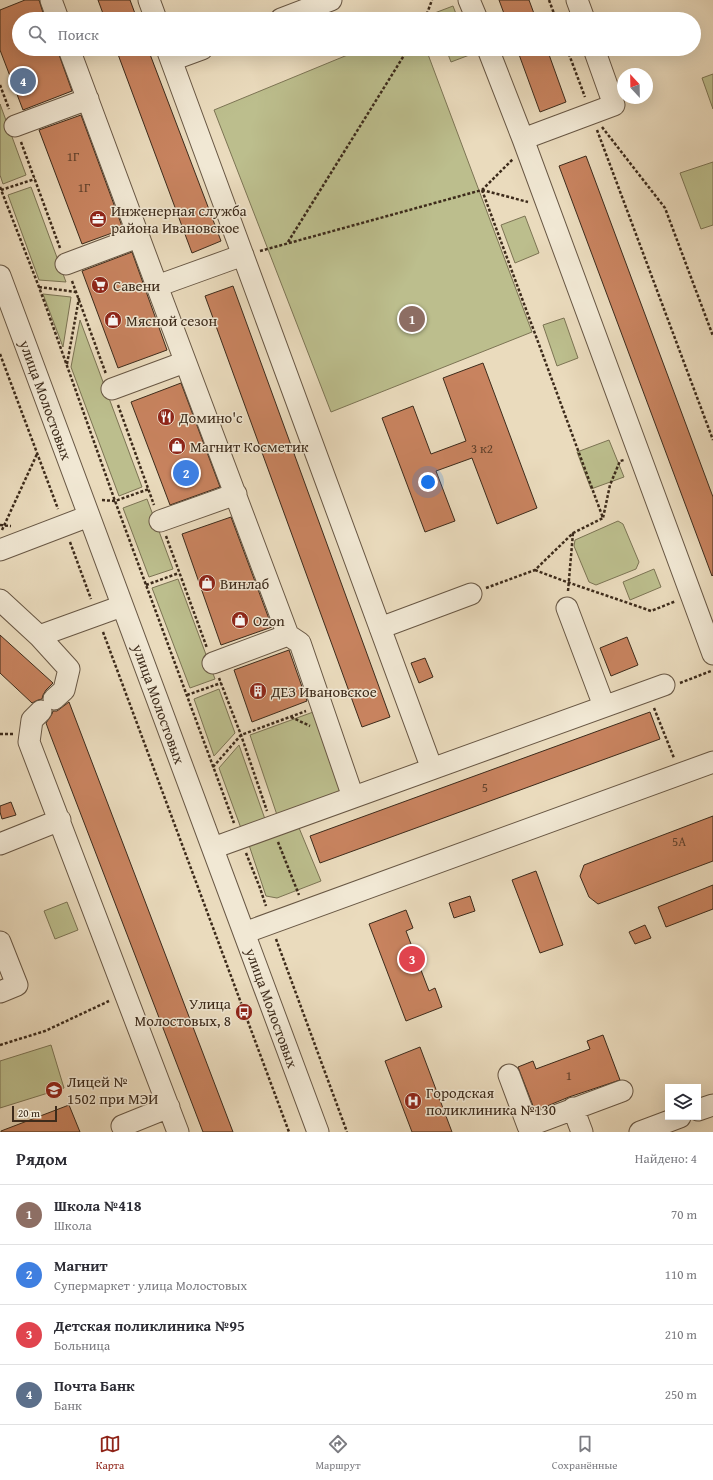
<!DOCTYPE html>
<html lang="ru">
<meta charset="utf-8">
<style>
:root{--surface:#fff;--page:#f7f7f7;--text:#2b2b33;--muted:#7c7c81;--line:#e1e1e2;--accent:#8f2418}
body{margin:0;font-family:"Gentium Book Plus",serif;background:var(--page);color:var(--text)}
.controls{position:absolute;right:12px;bottom:12px;display:grid;overflow:hidden;border-radius:0px;box-shadow:0 4px 16px #0002}
.controls button{width:36px;height:36px;display:grid;place-items:center;padding:0;border:0;border-bottom:1px solid var(--line);background:var(--surface);color:var(--text);font:20px sans-serif}
.compass{position:absolute;left:617px;top:68px;width:36px;height:36px;border-radius:50%;background:var(--surface);box-shadow:0 4px 16px #0002;rotate:338deg}
.scale{position:absolute;left:12px;bottom:10px;width:45px;box-sizing:border-box;padding-left:4px;border:2px solid #3d2b1b;border-top:0;font-size:11px;line-height:14px;white-space:nowrap;color:#3d2b1b;-webkit-text-stroke:3px #f1e8d4;paint-order:stroke}
.you{position:absolute;left:428px;top:482px;width:14px;height:14px;margin:-10px;border:3px solid #fff;border-radius:50%;background:#1a73e8;box-shadow:0 0 0 6px #1a73e833}
.badge{display:grid;place-items:center;width:26px;height:26px;border-radius:50%;background:var(--accent);color:#fff;font-size:13px;font-weight:700}
.pin{position:absolute;translate:-50% -50%;border:2px solid #fff;box-shadow:0 1px 4px #0006}
.list{margin:0;padding:0;list-style:none}
h2{display:flex;justify-content:space-between;align-items:center;height:52px;margin:0;padding:0 16px;font-size:17px}
h2 small{font-size:13px;font-weight:400;color:var(--muted)}
.list li{display:grid;grid-template-columns:26px 1fr auto;gap:12px;align-items:center;box-sizing:border-box;height:60px;padding:0 16px;border-top:1px solid var(--line)}
.list b{display:block;font-size:15px;white-space:nowrap}
.list p{margin:0;font-size:13px;white-space:nowrap;color:var(--muted)}
.list em{font-size:13px;font-style:normal;color:var(--muted)}
.icon{flex:none;width:22px;height:22px;fill:none;stroke:currentColor;stroke-width:2;stroke-linecap:round;stroke-linejoin:round}
.map{position:relative;flex:none;width:713px;height:1132px;overflow:hidden}
.search{position:absolute;background:var(--surface);box-shadow:0 4px 16px #0002;left:12px;right:12px;top:12px;height:44px;display:flex;align-items:center;gap:10px;box-sizing:border-box;padding:0 14px;border-radius:22px;color:var(--muted);font-size:15px}
.sheet{height:292px;background:var(--surface)}
nav{display:flex;justify-content:space-around;align-items:center;box-sizing:border-box;height:56px;border-top:1px solid var(--line);background:var(--surface);font-size:11px;color:var(--muted)}
nav a{display:grid;justify-items:center;gap:2px}
nav .on{color:var(--accent)}
.map>svg:first-child{display:block}
.green{fill:#bcbe8d;stroke:#7c7454}
.building{fill:#c8835f;stroke:#3d2b1b}
.lines{fill:none;stroke-linecap:round;stroke-linejoin:round}
.minor-casing{stroke:#685744;stroke-width:23}
.path{stroke:#3d2b1b;stroke-width:2.5;stroke-dasharray:3 2;stroke-linecap:butt}
.minor{stroke:#f1e8d4;stroke-width:21}
.labels{text-anchor:middle;dominant-baseline:central;stroke-width:3;stroke-linejoin:round;paint-order:stroke}
.number-label{font-size:13px;fill:#60412c}
.poi-label{font-size:15px;fill:#3d2b1b;stroke:#f1e8d4;text-anchor:start}
.street-label{font-size:15px;fill:#3d2b1b;stroke:#f1e8d4}
</style>
<div class="map">
<svg width="713" height="1132" viewBox="0 0 713 1132">
<rect width="100%" height="100%" fill="#eadbbd"/>
<filter id="stains"><feTurbulence type="fractalNoise" baseFrequency=".005" numOctaves="4"/><feColorMatrix values="0 0 0 0 .2 0 0 0 0 .09 0 0 0 0 .02 0 0 0 .5 -.17"/></filter>
<radialGradient id="worn" r=".72"><stop offset=".6" stop-color="#630" stop-opacity="0"/><stop offset="1" stop-color="#630" stop-opacity=".3"/></radialGradient>
<path class="green" d="M453 6 458 19H434L432 14Z
M362 49H426L532 332 331 412 214 110Z
M446 49H470L472 54 451 62Z
M713 74V109L702 78Z
M0 104 26 175 3 184 0 175Z
M713 162V225L701 229 680 173Z
M31 187 66 282 39 280 8 195Z
M525 216 539 253 515 263 501 225Z
M43 294 71 297 63 347Z
M564 318 578 358 557 366 543 325Z
M80 320 142 487 119 496 71 367Z
M609 440 624 477 591 489 577 452Z
M147 499 173 569 149 577 123 508Z
M618 521 623 524 639 562 636 569 596 585 589 582 574 546 575 540Z
M654 569 661 587 630 600 623 582Z
M178 579 215 679 190 688 152 588Z
M219 689 235 733 214 756 194 699Z
M316 711 344 791 277 815 250 735Z
M239 745 266 822 242 831 219 768Z
M297 823 321 881 277 898 266 896 248 842Z
M67 902 78 930 55 939 44 911Z
M51 1045 64 1088 0 1108V1061Z"/>
<path class="building" d="M25 0H39L45 19H19V49H57L72 91 23 110 0 50V10Z
M98 0H130L137 19H105Z
M499 0H529L536 19H506Z
M116 49H148L221 241 192 253Z
M517 49H547L566 102 540 112Z
M81 115 123 229 82 244 39 130Z
M586 156 713 497V575L712 576 559 166Z
M132 252 167 350 118 368 82 271Z
M233 286 390 717 362 727 205 296Z
M483 363 537 508 497 524 472 458 436 471 455 521 425 532 382 418 413 406 431 454 466 441 443 378Z
M181 383 220 487 170 505 131 402Z
M231 517 272 627 221 645 182 534Z
M0 635 53 683 46 690 43 695 42 699 38 700 32 703 0 673Z
M627 637 638 665 611 676 600 648Z
M289 650 307 701 252 722 234 670Z
M425 658 433 677 419 683 411 663Z
M69 702 233 1132H203L50 734 46 723 52 714 53 711H57Z
M650 712 660 739 320 863 310 836Z
M11 802 16 815 2 819 0 812V806Z
M713 816V861L598 904 589 897 580 876 584 865Z
M536 871 563 945 540 953 512 880Z
M713 885V909L666 927 658 907Z
M470 896 475 911 454 918 449 903Z
M406 910 413 928 406 931 429 991 435 988 442 1007 406 1021 369 924Z
M645 925 651 938 635 944 629 932Z
M603 1035 620 1080 569 1097 535 1111 518 1067 533 1061 536 1069 590 1049 587 1041Z
M420 1047 452 1132H412L385 1061Z
M69 1105 80 1132H1V1131Z"/>
<g class="lines">
<defs>
<path id="minor" d="M51 0 58 19
M149 0 156 19
M469 0 477 19
M577 0 584 19
M281 19 331 0
M69 49 157 286 288 635 300 643 353 797
M167 49 432 769
M488 49 523 139 713 654
M172 60 202 49
M15 126 88 99
M523 139 614 105 594 49
M66 264 138 237
M0 276 318 1132
M157 286 243 255
M112 389 185 362
M160 521 236 494
M0 550 89 516
M0 600 39 636 69 669 64 690 54 699
M567 608 604 706
M380 628 471 594
M39 636 122 606
M213 663 288 635
M41 711 32 720 29 742 178 1132
M0 844 60 820
M213 848 664 685
M244 933 713 762
M0 942 17 985 0 992
M509 1075 528 1126 622 1091
M573 1108 582 1132
M698 1110 713 1105
M122 1126 169 1107
M640 1132 680 1117"/>
</defs>
<use href="#minor" class="minor-casing"/>
<path class="path" d="M549 0 556 19
M425 19 432 0
M567 49 585 97
M0 85 9 109
M602 127 665 208 713 336
M597 130 713 440
M21 142 60 248
M0 187 39 287 115 501 234 823
M1 190 35 179
M482 190 603 518 610 485 620 461 624 460
M482 190 528 202
M288 242 408 49
M260 251 482 190 513 159
M72 281 106 374
M39 287 76 292
M0 354 58 509
M67 364 79 298
M118 405 154 505
M102 500 115 501 149 489
M0 525 11 526
M2 530 37 454
M166 536 207 648
M70 542 91 599
M535 570C573 585 612 597 651 611L676 601
M146 585 179 573
M486 588 535 570 573 533 603 518
M568 591 573 533
M103 632 289 1132
M219 678 241 735 267 811
M680 683 711 671
M187 695 221 683
M654 708 674 758
M291 717 310 726
M0 734H14
M213 767 241 735 306 711
M278 842 299 895
M246 853 260 888 266 906
M276 939 347 1132
M0 1045 45 1031 109 1001"/>
<use href="#minor" class="minor"/>
</g>
<defs>
<symbol id="office-disc" viewBox="-11 -11 22 22"><circle r="9.5" fill="#8f2418" stroke="#f1e8d4"/><path d="M-6-3h4V-5.5h4V-3h4V5H-6ZM-1-4.5V-3h2v-1.5ZM-6 0V1H6V0Z" fill="#fff"/></symbol>
<symbol id="supermarket-disc" viewBox="-11 -11 22 22"><circle r="9.5" fill="#8f2418" stroke="#f1e8d4"/><path d="M-6-5.5h2.5l.6 2H6L4.5 2H-2.5L-4.4-4H-6ZM-1.5 3.2a1.3 1.3 0 1 0 .1 0ZM3 3.2a1.3 1.3 0 1 0 .1 0Z" fill="#fff"/></symbol>
<symbol id="shop-disc" viewBox="-11 -11 22 22"><circle r="9.5" fill="#8f2418" stroke="#f1e8d4"/><path d="M-5-2.5h2.3a2.7 3.5 0 0 1 5.4 0H5L5.5 6h-11ZM-1.5-2.5h3a1.5 2.3 0 0 0-3 0Z" fill="#fff"/></symbol>
<symbol id="restaurant-disc" viewBox="-11 -11 22 22"><circle r="9.5" fill="#8f2418" stroke="#f1e8d4"/><path d="M-5-6h1v4h1v-4h1v4h1v-4h1v5L-1.5 .5V6h-2V.5L-5-1ZM5-6V6H3V1.5H1.5Q1.5-4 5-6Z" fill="#fff"/></symbol>
<symbol id="building-disc" viewBox="-11 -11 22 22"><circle r="9.5" fill="#8f2418" stroke="#f1e8d4"/><path d="M-4-6H4V6H1V3H-1V6H-4ZM-2.5-4.3h1.7v1.8h-1.7ZM.8-4.3h1.7v1.8H.8ZM-2.5-1h1.7V.8h-1.7ZM.8-1h1.7V.8H.8Z" fill="#fff"/></symbol>
<symbol id="bus-disc" viewBox="-11 -11 22 22"><circle r="9.5" fill="#8f2418" stroke="#f1e8d4"/><path d="M-5-6H5V4H4V6H2V4H-2V6H-4V4H-5ZM-3.5-4V0h7V-4ZM-3.5 1.2v1.5H-2V1.2ZM2 1.2v1.5H3.5V1.2Z" fill="#fff"/></symbol>
<symbol id="school-disc" viewBox="-11 -11 22 22"><circle r="9.5" fill="#8f2418" stroke="#f1e8d4"/><path d="M0-5L7-2L0 1L-7-2ZM-4 1L0 2.5L4 1V4Q0 6-4 4Z" fill="#fff"/></symbol>
<symbol id="hospital-disc" viewBox="-11 -11 22 22"><circle r="9.5" fill="#8f2418" stroke="#f1e8d4"/><path d="M-5-5h3v3.5h4V-5h3V5h-3V1.5h-4V5h-3Z" fill="#fff"/></symbol>
</defs>
<g fill-rule="evenodd">
<use href="#office-disc" x="88" y="209" width="20" height="20"/>
<use href="#supermarket-disc" x="90" y="275" width="20" height="20"/>
<use href="#shop-disc" x="103" y="310" width="20" height="20"/>
<use href="#restaurant-disc" x="156" y="407" width="20" height="20"/>
<use href="#shop-disc" x="167" y="436" width="20" height="20"/>
<use href="#shop-disc" x="197" y="573" width="20" height="20"/>
<use href="#shop-disc" x="230" y="610" width="20" height="20"/>
<use href="#building-disc" x="248" y="681" width="20" height="20"/>
<use href="#bus-disc" x="234" y="1002" width="20" height="20"/>
<use href="#school-disc" x="44" y="1080" width="20" height="20"/>
<use href="#hospital-disc" x="403" y="1091" width="20" height="20"/>
</g>
<g class="labels">
<g class="number-label">
<text x="73" y="156">1Г</text>
<text x="84" y="187">1Г</text>
<text x="482" y="448">3 к2</text>
<text x="485" y="787">5</text>
<text x="679" y="841">5А</text>
<text x="569" y="1075">1</text>
</g>
<g class="poi-label">
<text x="111" y="210">Инженерная служба<tspan x="111" dy="17">района Ивановское</tspan></text>
<text x="113" y="285">Савени</text>
<text x="126" y="320">Мясной сезон</text>
<text x="179" y="417">Домино'c</text>
<text x="190" y="446">Магнит Косметик</text>
<text x="220" y="583">Винлаб</text>
<text x="253" y="620">Ozon</text>
<text x="271" y="691">ДЕЗ Ивановское</text>
<text x="231" y="1003" text-anchor="end">Улица<tspan x="231" dy="17">Молостовых, 8</tspan></text>
<text x="67" y="1081">Лицей №<tspan x="67" dy="17">1502 при МЭИ</tspan></text>
<text x="426" y="1092">Городская<tspan x="426" dy="17">поликлиника №130</tspan></text>
</g>
<g class="street-label">
<text transform="translate(46 400) rotate(70)">улица Молостовых</text>
<text transform="translate(159 704) rotate(70)">улица Молостовых</text>
<text transform="translate(272 1008) rotate(70)">улица Молостовых</text>
</g>
</g>
<rect width="100%" height="100%" filter="url(#stains)"/>
<rect width="100%" height="100%" fill="url(#worn)"/>
</svg>
<div class="controls">
<button><svg class="icon" aria-label="layers" viewBox="0 0 24 24"><path d="M12 4l9 5-9 5-9-5zM3 14l9 5 9-5"/></svg></button>
</div>
<svg class="compass" viewBox="-18 -18 36 36"><path d="M0-13l5 13h-10z" fill="#e53935"/><path d="M0 13l5-13h-10z" fill="#7c7c81"/></svg>
<div class="scale">20 m</div>
<div class="you"></div>
<div class="pin badge" style="left:412px;top:319px;background:#8d6e63">1</div>
<div class="pin badge" style="left:186px;top:473px;background:#3f7fe0">2</div>
<div class="pin badge" style="left:412px;top:959px;background:#e0444e">3</div>
<div class="pin badge" style="left:23px;top:81px;background:#5c6f8a">4</div>
<div class="search"><svg class="icon" aria-label="search" viewBox="0 0 24 24"><circle cx="10" cy="10" r="6"/><path d="M15 15l6 6"/></svg>Поиск</div>
</div>
<section class="sheet">
<h2>Рядом<small>Найдено: 4</small></h2>
<ul class="list">
<li><span class="badge" style="background:#8d6e63">1</span><div><b>Школа №418</b><p>Школа</p></div><em>70 m</em></li>
<li><span class="badge" style="background:#3f7fe0">2</span><div><b>Магнит</b><p>Супермаркет · улица Молостовых</p></div><em>110 m</em></li>
<li><span class="badge" style="background:#e0444e">3</span><div><b>Детская поликлиника №95</b><p>Больница</p></div><em>210 m</em></li>
<li><span class="badge" style="background:#5c6f8a">4</span><div><b>Почта Банк</b><p>Банк</p></div><em>250 m</em></li>
</ul>
</section>
<nav>
<a class="on"><svg class="icon" aria-label="map" viewBox="0 0 24 24"><path d="M3 6l6-2 6 2 6-2v14l-6 2-6-2-6 2zM9 4v14M15 6v14"/></svg>Карта</a>
<a><svg class="icon" aria-label="directions" viewBox="0 0 24 24"><path d="M12 3l9 9-9 9-9-9zM9 14v-3h6M13 9l2 2-2 2"/></svg>Маршрут</a>
<a><svg class="icon" aria-label="saved" viewBox="0 0 24 24"><path d="M7 4h10v16l-5-4-5 4z"/></svg>Сохранённые</a>
</nav>
